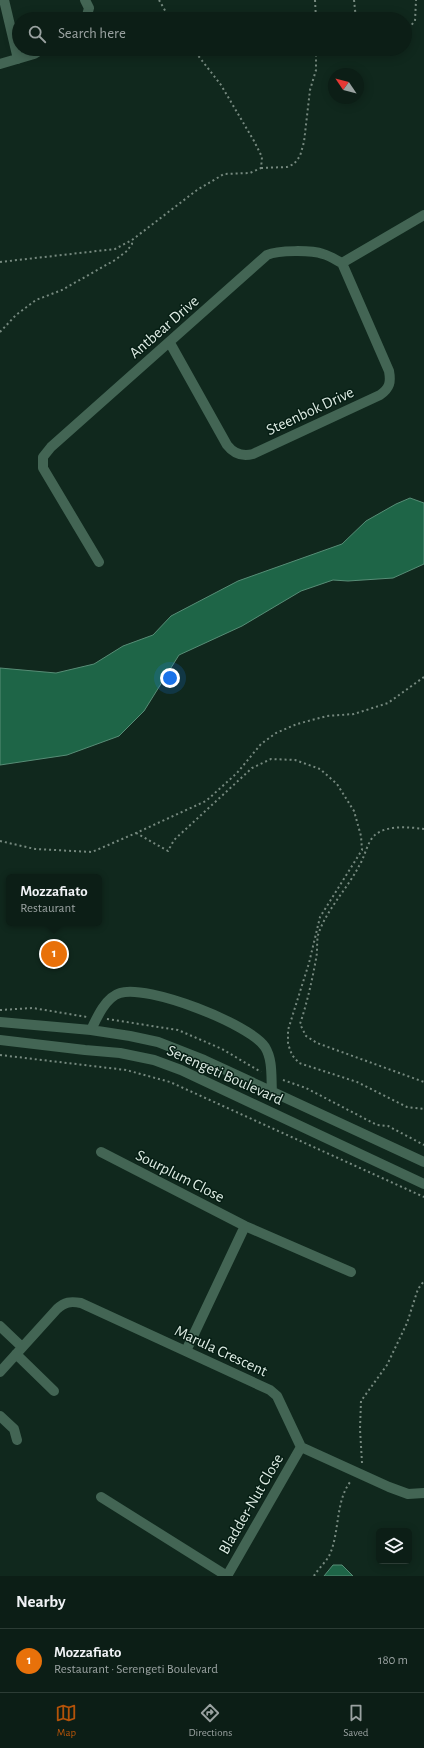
<!DOCTYPE html>
<meta charset="utf-8">
<style>
:root{--surface:#0c1e16;--page:#15271f;--text:#f1f3f6;--muted:#9aa2a1;--line:#2c3c35;--accent:#b45309}
body{margin:0;font-family:"Alegreya Sans",sans-serif;background:var(--page);color:var(--text)}
.controls{position:absolute;right:12px;bottom:12px;display:grid;overflow:hidden;border-radius:6px;box-shadow:0 2px 10px #0003}
.controls button{width:36px;height:36px;display:grid;place-items:center;padding:0;border:0;border-bottom:1px solid var(--line);background:var(--surface);color:var(--text);font:20px sans-serif}
.compass{position:absolute;left:328px;top:68px;width:36px;height:36px;border-radius:50%;background:var(--surface);box-shadow:0 2px 10px #0003;rotate:305deg}
.you{position:absolute;left:170px;top:678px;width:14px;height:14px;margin:-10px;border:3px solid #fff;border-radius:50%;background:#1a73e8;box-shadow:0 0 0 6px #1a73e833}
.badge{display:grid;place-items:center;width:26px;height:26px;border-radius:50%;background:var(--accent);color:#fff;font-size:13px;font-weight:700}
.pin{position:absolute;translate:-50% -50%;border:2px solid #fff;box-shadow:0 1px 4px #0006}
.popup{position:absolute;left:6px;top:874px;width:96px;height:52px;box-sizing:border-box;display:grid;place-content:center;border-radius:6px;background:var(--surface);filter:drop-shadow(0 1px 3px #0005);font-size:13px;white-space:nowrap;color:var(--muted)}
.popup b{font-size:15px;color:var(--text)}
.popup::after{content:'';position:absolute;left:50%;top:100%;margin-left:-8px;border:8px solid transparent;border-top-color:var(--surface)}
.list{margin:0;padding:0;list-style:none}
h2{display:flex;justify-content:space-between;align-items:center;height:52px;margin:0;padding:0 16px;font-size:17px}
h2 small{font-size:13px;font-weight:400;color:var(--muted)}
.list li{display:grid;grid-template-columns:26px 1fr auto;gap:12px;align-items:center;box-sizing:border-box;height:64px;padding:0 16px;border-top:1px solid var(--line)}
.list b{display:block;font-size:15px;white-space:nowrap}
.list p{margin:0;font-size:13px;white-space:nowrap;color:var(--muted)}
.list em{font-size:13px;font-style:normal;color:var(--muted)}
.icon{flex:none;width:22px;height:22px;fill:none;stroke:currentColor;stroke-width:2;stroke-linecap:round;stroke-linejoin:round}
.map{position:relative;flex:none;width:424px;height:1576px;overflow:hidden}
.search{position:absolute;background:var(--surface);box-shadow:0 2px 10px #0003;left:12px;right:12px;top:12px;height:44px;display:flex;align-items:center;gap:10px;box-sizing:border-box;padding:0 14px;border-radius:22px;color:var(--muted);font-size:15px}
.sheet{height:116px;background:var(--surface)}
nav{display:flex;justify-content:space-around;align-items:center;box-sizing:border-box;height:56px;border-top:1px solid var(--line);background:var(--surface);font-size:11px;color:var(--muted)}
nav a{display:grid;justify-items:center;gap:2px}
nav .on{color:var(--accent)}
.map>svg:first-child{display:block}
.water{fill:#1e6547;stroke:#578d76}
.lines{fill:none;stroke-linecap:round;stroke-linejoin:round}
.path{stroke:#76897f;stroke-width:2;stroke-dasharray:2 3;stroke-linecap:butt}
.minor{stroke:#436554;stroke-width:10}
.labels{text-anchor:middle;dominant-baseline:central;stroke-width:3;stroke-linejoin:round;paint-order:stroke}
.street-label{font-size:16px;fill:#ddebe3;stroke:#061e14}
</style>
<div class="map">
<svg width="424" height="1576" viewBox="0 0 424 1576">
<rect width="100%" height="100%" fill="#10281d"/>
<path class="water" d="M410 498 424 503V564L393 578 348 581 333 580 301 591 242 626 179 655 144 711 119 736 67 755 0 765V668L56 673 94 664 123 646 153 635 171 616 238 581 342 544 366 521 396 504Z
M333 1565H342L353 1576H324Z"/>
<g class="lines">
<path class="path" d="M159 0 170 19
M315 0 316 19
M354 0 356 19
M405 32 415 21 416 0
M261 168 287 167 294 164 300 156 304 142 310 90 316 70V49
M0 262 115 249 132 240 197 190 224 174 250 173 261 168 262 157 254 141 221 85 193 49
M0 332 16 315 36 300 62 290 115 260 127 251 132 244V240
M424 829C409 827 389 825 376 834 367 841 365 857 359 866 347 889 328 908 319 932 316 939 318 950 316 959 312 981 307 1003 300 1024L306 1036 317 1043 424 1082
M136 833 168 851 174 840 252 768 271 759 295 760 320 769 337 784 354 811 361 836 362 850 320 917 309 963 288 1030V1044L292 1055 299 1063 357 1082 407 1107 424 1109
M0 841 35 849 92 852 136 833 206 801 237 773 261 744 276 733 297 724 327 716 354 714 388 703 424 677
M0 1010 33 1008 87 1017
M107 1019 178 1030 222 1049 261 1072
M0 1055 126 1070 170 1082 424 1197
M283 1080 306 1088 377 1125 388 1126 424 1145
M362 1463 360 1429 361 1401 387 1365 407 1323 418 1289 424 1281
M314 1576C318 1569 325 1563 329 1556 340 1534 335 1500 351 1481"/>
<path class="minor" d="M4 0 18 59
M85 0 89 8 86 19
M0 64 34 54 42 49
M170 343 227 445C234 454 242 457 253 454L380 395C390 388 391 382 389 371L342 263
M99 562 43 468V457L51 447 267 255C278 250 312 250 323 254 330 256 336 260 342 263L424 215
M0 1022 91 1030 130 1036 158 1042 204 1060 424 1162
M91 1030C97 1017 106 997 120 993 147 984 250 1024 265 1047 273 1060 271 1077 272 1092
M0 1040 85 1050 120 1053 154 1060 181 1070 424 1184
M101 1152 245 1226 351 1272
M0 1326 22 1347
M186 1351 245 1226
M16 1354 54 1391
M0 1372 57 1309C65 1302 70 1301 81 1303L270 1390 277 1396 301 1447 389 1487 408 1494 424 1493
M0 1416 14 1429 17 1440
M101 1497 227 1576
M227 1576 301 1447"/>
</g>
<g class="labels">
<g class="street-label">
<text transform="translate(164 327) rotate(-41)">Antbear Drive</text>
<text transform="translate(310 411) rotate(-25)">Steenbok Drive</text>
<text transform="translate(225 1075) rotate(24)">Serengeti Boulevard</text>
<text transform="translate(180 1176) rotate(27)">Sourplum Close</text>
<text transform="translate(221 1351) rotate(25)">Marula Crescent</text>
<text transform="translate(251 1504) rotate(-60)">Bladder-Nut Close</text>
</g>
</g>
</svg>
<div class="controls">
<button><svg class="icon" aria-label="layers" viewBox="0 0 24 24"><path d="M12 4l9 5-9 5-9-5zM3 14l9 5 9-5"/></svg></button>
</div>
<svg class="compass" viewBox="-18 -18 36 36"><path d="M0-13l5 13h-10z" fill="#e53935"/><path d="M0 13l5-13h-10z" fill="#9aa2a1"/></svg>
<div class="you"></div>
<div class="pin badge" style="left:54px;top:954px;background:#e8710a">1</div>
<div class="popup"><b>Mozzafiato</b>Restaurant</div>
<div class="search"><svg class="icon" aria-label="search" viewBox="0 0 24 24"><circle cx="10" cy="10" r="6"/><path d="M15 15l6 6"/></svg>Search here</div>
</div>
<section class="sheet">
<h2>Nearby<small></small></h2>
<ul class="list">
<li><span class="badge" style="background:#e8710a">1</span><div><b>Mozzafiato</b><p>Restaurant · Serengeti Boulevard</p></div><em>180 m</em></li>
</ul>
</section>
<nav>
<a class="on"><svg class="icon" aria-label="map" viewBox="0 0 24 24"><path d="M3 6l6-2 6 2 6-2v14l-6 2-6-2-6 2zM9 4v14M15 6v14"/></svg>Map</a>
<a><svg class="icon" aria-label="directions" viewBox="0 0 24 24"><path d="M12 3l9 9-9 9-9-9zM9 14v-3h6M13 9l2 2-2 2"/></svg>Directions</a>
<a><svg class="icon" aria-label="saved" viewBox="0 0 24 24"><path d="M7 4h10v16l-5-4-5 4z"/></svg>Saved</a>
</nav>
